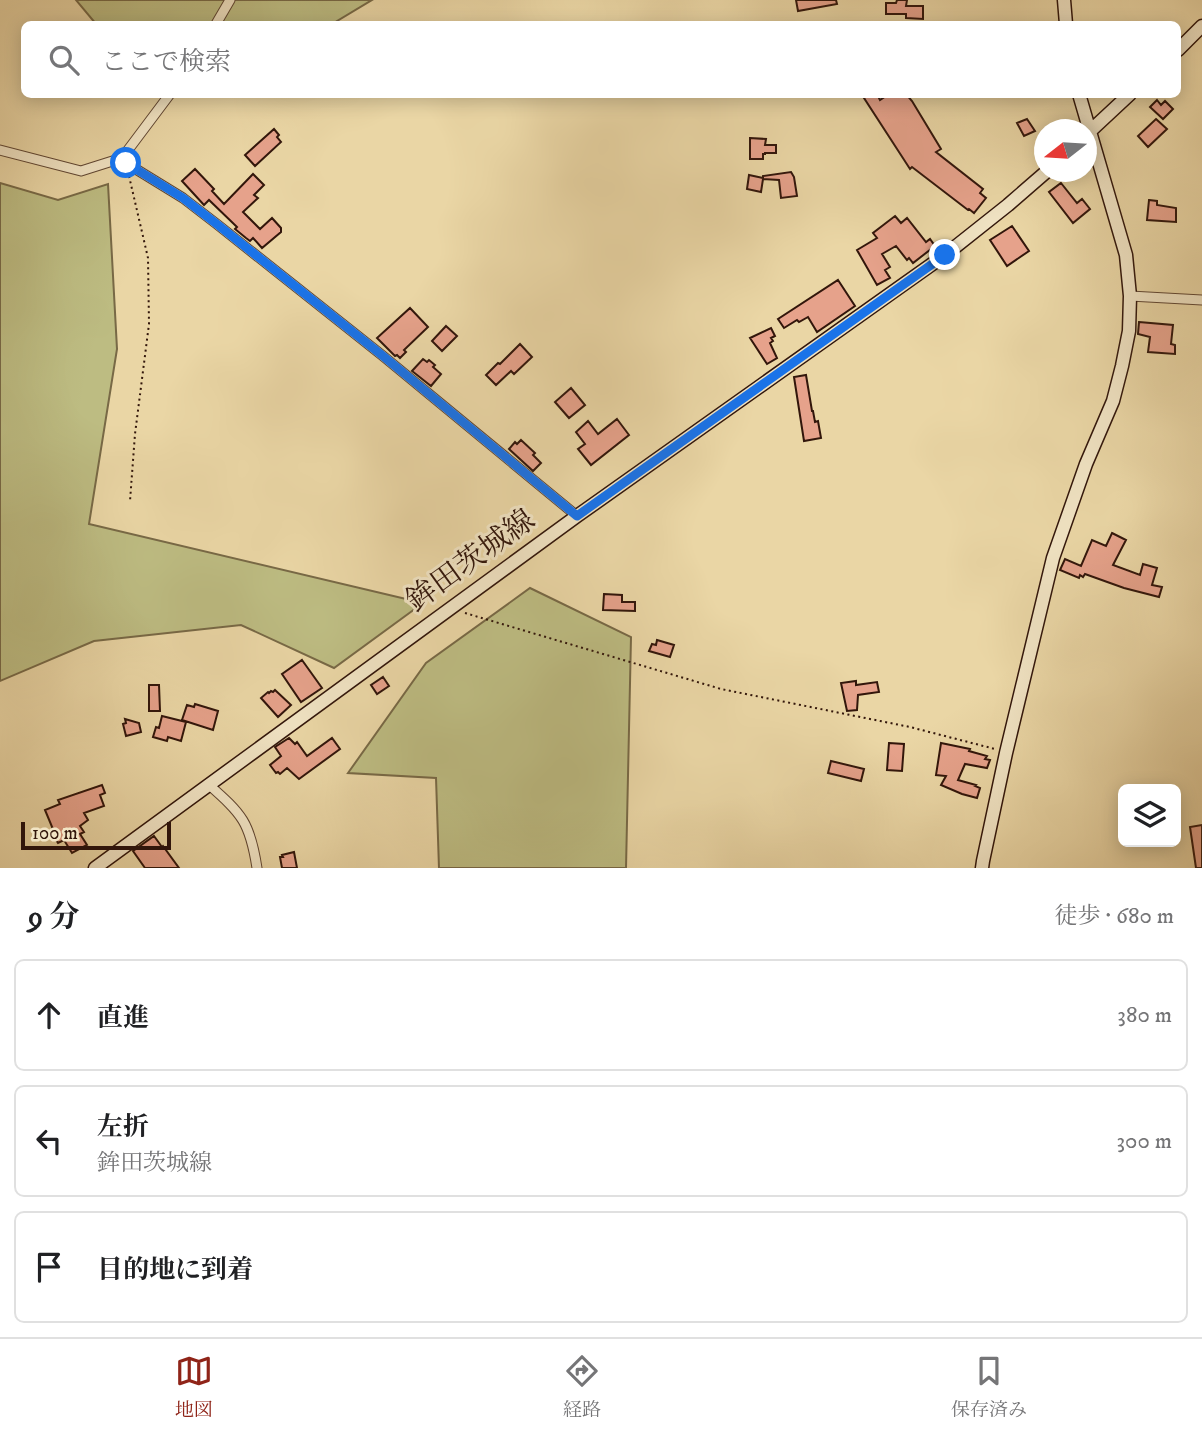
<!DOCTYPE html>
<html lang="ja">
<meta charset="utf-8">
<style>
:root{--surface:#fff;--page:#f2f2f2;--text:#202124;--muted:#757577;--line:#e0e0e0;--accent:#8f2418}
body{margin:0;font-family:"IM FELL DW Pica","Noto Serif JP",serif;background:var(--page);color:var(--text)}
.controls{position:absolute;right:21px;bottom:21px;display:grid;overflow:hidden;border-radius:10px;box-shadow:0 4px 18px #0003}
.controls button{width:63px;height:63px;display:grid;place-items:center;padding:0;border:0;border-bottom:2px solid var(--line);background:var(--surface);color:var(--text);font:35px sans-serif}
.compass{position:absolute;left:1034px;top:119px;width:63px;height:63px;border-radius:50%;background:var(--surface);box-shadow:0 4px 18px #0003;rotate:253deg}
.scale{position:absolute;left:21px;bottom:18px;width:150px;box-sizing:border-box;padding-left:7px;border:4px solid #32160b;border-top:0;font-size:19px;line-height:24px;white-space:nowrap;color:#32160b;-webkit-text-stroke:5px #f1e4c4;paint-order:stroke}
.stop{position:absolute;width:21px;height:21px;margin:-16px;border:5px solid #1a73e8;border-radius:50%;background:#fff}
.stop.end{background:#1a73e8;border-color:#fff;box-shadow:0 2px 7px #0008}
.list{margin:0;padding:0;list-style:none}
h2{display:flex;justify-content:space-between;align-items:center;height:91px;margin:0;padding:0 28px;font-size:30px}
h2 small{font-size:23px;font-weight:400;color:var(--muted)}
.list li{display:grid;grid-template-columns:46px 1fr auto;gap:21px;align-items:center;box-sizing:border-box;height:112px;margin:0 14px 14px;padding:0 14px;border:2px solid var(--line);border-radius:10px}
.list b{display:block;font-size:26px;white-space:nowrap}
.list p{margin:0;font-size:23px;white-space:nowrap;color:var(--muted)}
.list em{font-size:23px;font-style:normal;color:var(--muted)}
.icon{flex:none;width:38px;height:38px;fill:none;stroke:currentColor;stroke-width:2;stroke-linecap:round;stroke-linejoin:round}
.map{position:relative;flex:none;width:1202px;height:868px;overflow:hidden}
.search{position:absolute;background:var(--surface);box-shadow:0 4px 18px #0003;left:21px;right:21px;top:21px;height:77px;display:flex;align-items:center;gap:18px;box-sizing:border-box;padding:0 24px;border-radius:10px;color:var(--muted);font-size:26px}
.sheet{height:469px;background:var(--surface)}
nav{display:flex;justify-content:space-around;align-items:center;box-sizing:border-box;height:98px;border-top:2px solid var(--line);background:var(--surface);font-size:19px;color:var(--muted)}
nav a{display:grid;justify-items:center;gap:4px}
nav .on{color:var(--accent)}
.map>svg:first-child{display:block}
.green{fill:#bdbc82;stroke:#786946;stroke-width:2}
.building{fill:#e6a28b;stroke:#32160b;stroke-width:2}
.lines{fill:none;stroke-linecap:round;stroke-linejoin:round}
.street-casing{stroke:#604632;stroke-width:11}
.secondary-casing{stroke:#32160b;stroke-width:15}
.path{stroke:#32160b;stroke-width:2;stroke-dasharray:2 3.5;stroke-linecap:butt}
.street{stroke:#f1e4c4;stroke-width:9}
.secondary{stroke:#f1e4c4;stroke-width:12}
.route{stroke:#1a73e8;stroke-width:9}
.labels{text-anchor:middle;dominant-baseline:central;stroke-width:6;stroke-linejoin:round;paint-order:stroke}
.street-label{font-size:30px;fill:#32160b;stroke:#f1e4c4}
</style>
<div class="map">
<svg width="1202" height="868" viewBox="0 0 1202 868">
<rect width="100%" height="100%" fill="#ead6a5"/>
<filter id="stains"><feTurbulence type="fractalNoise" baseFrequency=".00286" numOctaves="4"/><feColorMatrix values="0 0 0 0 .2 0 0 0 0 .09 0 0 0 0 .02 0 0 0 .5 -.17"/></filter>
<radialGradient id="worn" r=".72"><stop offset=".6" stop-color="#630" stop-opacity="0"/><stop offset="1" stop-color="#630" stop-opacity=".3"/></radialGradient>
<path class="green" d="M76 0H372L332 24H96Z
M0 183 58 200 108 184 117 349 89 524 423 603 334 668 241 625 94 641 0 681Z
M530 588 631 637 626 868H439L436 778 348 773 426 663Z"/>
<path class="building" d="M796 0H836L837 4 798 11Z
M897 0H907L906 6H923V19L906 18V14H886V3H896Z
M870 94H877L880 100 889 94H906L912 101 941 149 936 152 983 189 980 193 986 198 974 213 969 209 968 210 912 167 910 169 864 98Z
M1157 100 1161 105 1165 101 1173 109 1163 119 1150 107Z
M1027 119 1035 131 1024 136 1017 123Z
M1156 119 1167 129 1148 147 1138 136Z
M274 129 279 135 277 137 281 142 255 166 245 155Z
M750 138 766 139 765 145H776V153H765V154H763V159H750Z
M195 169 214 189 212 191 224 204 253 174 264 185 254 195 258 198 243 212 260 229 272 218 281 228V232L262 248 253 238 250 241 246 238 235 229 237 227 209 200 204 205 182 181Z
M791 172 794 177 797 196 781 198 779 180 763 179 761 192 747 189 749 175 763 178V176Z
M1061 183 1077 203 1082 199 1090 209 1073 223 1049 192Z
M1149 200 1157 201V205L1176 208V222L1147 220Z
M895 216 901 223 907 218 926 242 930 239 935 246 913 263 909 258 907 260 896 246 882 254 890 267 885 270 890 278 877 285 857 250 877 238 873 233Z
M1012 226 1029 251 1007 266 990 240Z
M838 280 855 306 817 332 808 317 799 322 797 320 784 328 778 319Z
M410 308 428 327 404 350 406 352 400 358 397 355 395 356 377 338Z
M1139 322 1173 325 1171 344 1175 345V354L1148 352 1150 337 1138 334Z
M446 326 457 336 442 351 432 341Z
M771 328 775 336 771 338 773 341 770 343 777 358 767 364 750 338Z
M520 344 532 357 514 374 511 371 496 385 486 375 498 363 500 364Z
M423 359 427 362 429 360 435 365 433 367 441 374 431 386 412 371Z
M806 375 812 411H813L815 422 818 421 821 438 804 441 794 377Z
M571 388 585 405 569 418 555 402Z
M617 419 629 435 591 465 578 449 585 444 576 432 588 421 598 434Z
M521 440 535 453 533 455 541 463 533 471 509 449 515 442 517 444Z
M1112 533 1126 540 1113 565 1140 575 1143 564 1157 568 1152 585 1162 587 1159 597 1124 588 1085 574 1083 577 1080 575 1079 578 1060 570 1065 559 1081 566 1092 540 1106 546Z
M604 594 622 595V602H635V611L603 610Z
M657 640 674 645 670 657 649 651 652 644 656 645Z
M302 660 322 688 301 702 282 674Z
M383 677 389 686 377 694 371 685Z
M856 681V685L877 682 879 692 858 695 857 710 847 711 841 683Z
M149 685H159L160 711H149Z
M275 690 291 705 278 717 261 698 268 692 269 693 271 691 273 692Z
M195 704 218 711 213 730 182 720 187 705 194 707Z
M162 716 186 722 181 741 168 737 167 741 153 737 156 727 159 728Z
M125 719 139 723 141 732 126 736 123 724 126 723Z
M289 738 295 744 297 742 307 756 332 738 340 749 299 779 287 768 280 774 278 772 276 773 270 765 281 756 275 747Z
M889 743 904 744 902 771 887 770Z
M941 743 970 749 969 751 987 756 985 759 990 760 987 768 965 764 958 780 976 785 975 786 980 788 977 798 962 794 941 785 946 776 936 775Z
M831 761 864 769 861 781 828 773Z
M102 785 105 793 100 795 104 806 84 813 88 820 80 826 84 832 80 834 87 845 72 853 64 840 58 843 53 835 55 834 45 810 60 804 58 800Z
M1202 825V868H1196L1190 827Z
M154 836 162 847 163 846 179 868H145L133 851Z
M294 852 297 868H282L280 857H283L282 855Z"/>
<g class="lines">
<defs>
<path id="street" d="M216 24 230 0
M0 150 81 171 122 158 170 94
M122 158 126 163 183 198 218 225 383 356 577 516
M1130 296 1202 300
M208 784C242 814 250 822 257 868"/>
<path id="secondary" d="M1064 0 1066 24
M1178 50 1202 26
M1086 135 1130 94
M95 868 577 516 945 255 1008 205 1046 172
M982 868 983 861 1006 753 1053 558 1086 464 1113 401 1122 366 1129 331 1130 296 1126 255 1079 94"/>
</defs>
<use href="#street" class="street-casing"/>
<use href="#secondary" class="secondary-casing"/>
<path class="path" d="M129 176 148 258 149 324 135 434 130 501
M465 613 721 689 910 727 995 749"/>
<use href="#street" class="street"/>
<use href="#secondary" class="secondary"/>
</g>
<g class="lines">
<path class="route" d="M126 163 183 198 218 225 383 356 577 516 945 255"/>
</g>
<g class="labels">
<g class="street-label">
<text transform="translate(471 561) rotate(-36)">鉾田茨城線</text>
</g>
</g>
<rect width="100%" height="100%" filter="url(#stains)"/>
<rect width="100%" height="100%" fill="url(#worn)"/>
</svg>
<div class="controls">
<button><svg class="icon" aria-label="layers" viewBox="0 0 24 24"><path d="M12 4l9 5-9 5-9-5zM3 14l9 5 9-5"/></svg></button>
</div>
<svg class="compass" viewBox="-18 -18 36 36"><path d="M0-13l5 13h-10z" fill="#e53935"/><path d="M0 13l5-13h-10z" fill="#757577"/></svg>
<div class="scale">100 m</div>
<div class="stop" style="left:126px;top:163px"></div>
<div class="stop end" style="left:945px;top:255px"></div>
<div class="search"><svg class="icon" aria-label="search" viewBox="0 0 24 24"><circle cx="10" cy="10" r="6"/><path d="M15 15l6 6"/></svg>ここで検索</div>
</div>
<section class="sheet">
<h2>9 分<small>徒歩 · 680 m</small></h2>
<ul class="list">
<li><svg class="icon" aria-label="ahead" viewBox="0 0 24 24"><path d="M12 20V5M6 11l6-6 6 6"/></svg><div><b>直進</b></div><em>380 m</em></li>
<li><svg class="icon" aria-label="left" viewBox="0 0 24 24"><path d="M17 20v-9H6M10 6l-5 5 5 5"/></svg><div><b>左折</b><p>鉾田茨城線</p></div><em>300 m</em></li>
<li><svg class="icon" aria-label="arrive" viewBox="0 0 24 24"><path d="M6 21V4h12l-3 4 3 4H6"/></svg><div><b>目的地に到着</b></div></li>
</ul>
</section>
<nav>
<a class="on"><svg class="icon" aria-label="map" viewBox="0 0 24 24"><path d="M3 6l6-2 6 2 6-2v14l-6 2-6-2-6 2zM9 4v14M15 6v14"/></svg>地図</a>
<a><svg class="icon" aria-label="directions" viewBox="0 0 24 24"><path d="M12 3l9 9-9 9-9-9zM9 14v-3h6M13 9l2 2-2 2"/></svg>経路</a>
<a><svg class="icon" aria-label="saved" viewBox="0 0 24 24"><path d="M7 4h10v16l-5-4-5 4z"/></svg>保存済み</a>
</nav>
